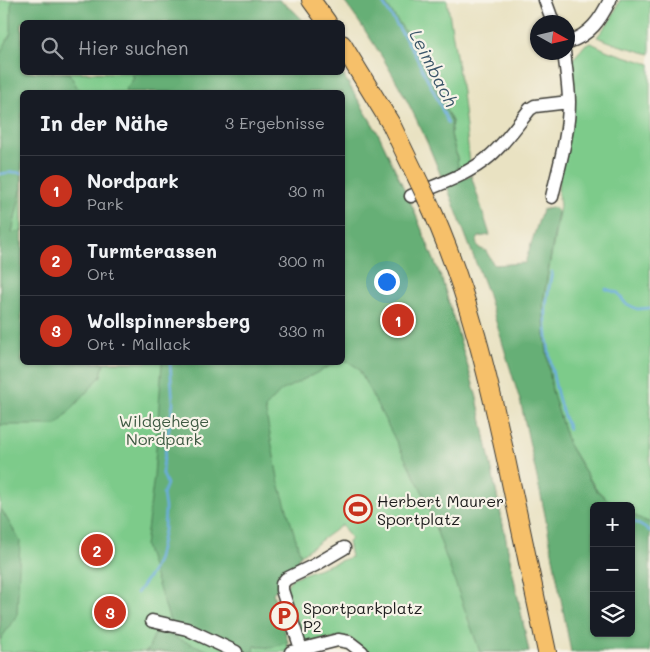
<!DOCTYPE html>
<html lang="de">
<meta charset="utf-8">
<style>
:root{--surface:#171b24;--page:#242831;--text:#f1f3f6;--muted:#9ea1a6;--line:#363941;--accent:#c8321e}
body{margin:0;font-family:Mali,sans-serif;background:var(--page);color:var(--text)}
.controls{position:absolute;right:15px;bottom:15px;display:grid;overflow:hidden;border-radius:8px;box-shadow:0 1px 4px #0004}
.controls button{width:45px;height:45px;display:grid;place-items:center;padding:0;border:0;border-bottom:1px solid var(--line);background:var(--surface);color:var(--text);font:25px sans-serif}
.compass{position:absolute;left:530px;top:15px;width:45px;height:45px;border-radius:50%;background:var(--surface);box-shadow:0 1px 4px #0004;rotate:98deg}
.you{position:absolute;left:386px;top:281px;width:18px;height:18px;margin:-12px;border:4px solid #fff;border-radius:50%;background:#1a73e8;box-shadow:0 0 0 8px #1a73e833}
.badge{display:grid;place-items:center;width:32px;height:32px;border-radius:50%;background:var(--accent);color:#fff;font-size:16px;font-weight:700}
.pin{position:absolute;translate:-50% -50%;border:2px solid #fff;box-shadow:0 1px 5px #0006}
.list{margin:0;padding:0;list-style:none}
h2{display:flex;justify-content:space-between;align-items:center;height:65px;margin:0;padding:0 20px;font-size:21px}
h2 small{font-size:16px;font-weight:400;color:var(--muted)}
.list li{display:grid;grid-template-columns:32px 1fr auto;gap:15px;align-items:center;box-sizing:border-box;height:70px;padding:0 20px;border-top:1px solid var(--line)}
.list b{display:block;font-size:19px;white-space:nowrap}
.list p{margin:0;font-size:16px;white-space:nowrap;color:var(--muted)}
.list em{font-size:16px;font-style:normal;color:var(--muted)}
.icon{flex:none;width:28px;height:28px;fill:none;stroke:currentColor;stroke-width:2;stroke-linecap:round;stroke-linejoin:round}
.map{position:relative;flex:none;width:650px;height:652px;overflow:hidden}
.search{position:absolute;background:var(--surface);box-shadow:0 1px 4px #0004;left:20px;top:20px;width:325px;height:55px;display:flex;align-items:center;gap:12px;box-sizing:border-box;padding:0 18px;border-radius:8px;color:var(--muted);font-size:19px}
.panel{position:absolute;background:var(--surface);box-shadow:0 1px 4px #0004;left:20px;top:90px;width:325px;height:275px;border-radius:8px}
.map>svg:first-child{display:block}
.green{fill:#7dcb8a;stroke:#4c7453;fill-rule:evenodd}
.forest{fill:#66af76;stroke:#416649}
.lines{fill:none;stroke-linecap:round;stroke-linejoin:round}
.stream{stroke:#69acde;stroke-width:2.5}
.minor-casing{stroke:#3b3a35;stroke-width:15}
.highway-casing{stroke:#3b3a35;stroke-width:20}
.minor{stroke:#fff;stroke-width:12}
.highway{stroke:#f6c06b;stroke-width:18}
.highway-bridge-casing{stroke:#3b3a35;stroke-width:20;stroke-linecap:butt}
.highway-bridge{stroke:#f6c06b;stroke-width:18}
.labels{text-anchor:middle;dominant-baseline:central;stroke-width:4.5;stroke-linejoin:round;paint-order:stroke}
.park-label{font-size:16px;fill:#3e5942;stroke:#f7f3e8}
.poi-label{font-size:16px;fill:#1c1c1c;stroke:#f7f3e8;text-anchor:start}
.water-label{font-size:18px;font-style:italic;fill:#3b566a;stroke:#f7f3e8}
</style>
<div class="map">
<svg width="650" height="652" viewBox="0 0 650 652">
<rect width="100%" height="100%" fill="#f7f3e8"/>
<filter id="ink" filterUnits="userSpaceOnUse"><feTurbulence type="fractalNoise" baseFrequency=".02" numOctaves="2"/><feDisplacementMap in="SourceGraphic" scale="10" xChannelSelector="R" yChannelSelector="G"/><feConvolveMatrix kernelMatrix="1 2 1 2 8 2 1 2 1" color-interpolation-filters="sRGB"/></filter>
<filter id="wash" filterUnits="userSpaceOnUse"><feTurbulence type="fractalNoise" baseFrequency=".0096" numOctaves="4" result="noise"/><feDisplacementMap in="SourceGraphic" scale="20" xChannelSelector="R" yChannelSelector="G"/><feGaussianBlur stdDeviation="1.12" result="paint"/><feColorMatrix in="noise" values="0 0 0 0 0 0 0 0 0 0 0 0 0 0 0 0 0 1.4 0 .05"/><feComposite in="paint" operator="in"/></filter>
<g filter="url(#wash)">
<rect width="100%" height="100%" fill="#e9e2c2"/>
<path class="green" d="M0 0H279L295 12 304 22H22V72L342 73 379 135 413 208 442 280 477 398 529 652H367L348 637 303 643 285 588 292 578 351 557 348 542 351 539 342 525 298 557V568L273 593 288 642V652H0ZM22 92H342V362H22Z
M383 0H447L462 92 470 164 457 172C461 153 447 140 452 121Z
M620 0H650V54L618 45 597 37 611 19Z
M591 43 608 51 650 64V523L631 514V506H617L609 501 596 489 568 443 552 391 545 337 543 302 560 206 558 189 572 63 573 59 586 44Z"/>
<path class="forest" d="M13 0H279L295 12 304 22H22V72L69 73 80 92H22V190H21L12 233 22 231V362L104 363 101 376 57 425H0V54L11 33V5Z
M343 0H383L416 47 452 122C447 141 461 153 457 172L442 179C418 115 384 54 343 0Z
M131 73H342L379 135 413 208 442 280 477 398 529 652H480L423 493 358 368 347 361H343L342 92H124L134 78Z
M471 175 490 235 479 237 476 242 479 248 486 251 494 265 525 263 542 210 554 207 558 212 543 302 545 337 552 391 568 443 595 489 609 501 617 506H594V633H631V514L650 523V652H571L544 510 521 404 487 292 446 184Z
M162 363H336L281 391 265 408 279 483 301 556 298 557V568L273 593 288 642 271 648 255 646 254 652H236L171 624 145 546 154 476Z
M0 507 20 541 17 615 0 640Z
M163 633 212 652H144L148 650 154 635Z"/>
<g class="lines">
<path class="stream" d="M381 0 412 49 436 96 448 123
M0 174 12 172 22 173
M552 272C550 283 547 295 546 307 544 338 556 400 569 429
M606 289 618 293 625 303 637 309 650 308
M631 520 650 531
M137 593 152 572 158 558 164 530 165 508 163 494 167 484 162 472 173 403 170 362"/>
</g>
</g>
<g filter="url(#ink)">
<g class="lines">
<defs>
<path id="minor" d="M545 0 553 22
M568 42C590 35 600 20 610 0
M411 196C437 185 468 175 490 156 505 143 518 124 530 109L535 106 569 102
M552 197C559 166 569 134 569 102 569 86 566 69 564 52
M152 621 187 629 236 652
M301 649 282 590V584L286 579 315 565 344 548
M291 652 338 640 349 642 362 652"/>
<path id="highway" d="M311 0 327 22
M342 44 391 124 420 184
M427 199C468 288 490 383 510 478 522 536 535 594 547 652"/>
</defs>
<use href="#minor" class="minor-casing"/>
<use href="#highway" class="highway-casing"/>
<use href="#minor" class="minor"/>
<use href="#highway" class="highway"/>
<defs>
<path id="highway-bridge" d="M420 184 427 199"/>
</defs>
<use href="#highway-bridge" class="highway-bridge-casing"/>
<use href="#highway-bridge" class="highway-bridge"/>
</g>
</g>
<defs>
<symbol id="stadium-ring" viewBox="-11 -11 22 22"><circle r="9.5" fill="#f7f3e8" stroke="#c8321e" stroke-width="1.5"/><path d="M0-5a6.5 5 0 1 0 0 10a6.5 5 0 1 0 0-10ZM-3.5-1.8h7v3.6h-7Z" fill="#c8321e"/></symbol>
<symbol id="parking-ring" viewBox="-11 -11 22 22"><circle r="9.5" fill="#f7f3e8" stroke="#c8321e" stroke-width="1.5"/><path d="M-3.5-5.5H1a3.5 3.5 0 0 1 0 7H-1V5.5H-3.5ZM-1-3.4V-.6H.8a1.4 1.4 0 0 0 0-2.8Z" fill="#c8321e"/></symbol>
</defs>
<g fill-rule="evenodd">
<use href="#stadium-ring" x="342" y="493" width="32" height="32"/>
<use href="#parking-ring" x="268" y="600" width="32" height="32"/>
</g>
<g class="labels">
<g class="park-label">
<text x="164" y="420">Wildgehege<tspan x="164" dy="18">Nordpark</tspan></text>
</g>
<g class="poi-label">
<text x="377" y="500">Herbert Maurer<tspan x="377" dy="18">Sportplatz</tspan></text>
<text x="303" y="607">Sportparkplatz<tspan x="303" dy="18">P2</tspan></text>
</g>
<g class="water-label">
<text transform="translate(434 68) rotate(63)">Leimbach</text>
</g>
</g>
</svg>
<div class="controls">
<button>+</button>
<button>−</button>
<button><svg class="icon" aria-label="layers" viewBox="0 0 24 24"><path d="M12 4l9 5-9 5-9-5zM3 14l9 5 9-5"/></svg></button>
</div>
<svg class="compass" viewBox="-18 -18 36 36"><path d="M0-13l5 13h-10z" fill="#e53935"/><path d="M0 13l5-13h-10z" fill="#9ea1a6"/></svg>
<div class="you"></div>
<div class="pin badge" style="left:398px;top:320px">1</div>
<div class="pin badge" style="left:97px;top:550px">2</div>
<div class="pin badge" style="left:110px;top:612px">3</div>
<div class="search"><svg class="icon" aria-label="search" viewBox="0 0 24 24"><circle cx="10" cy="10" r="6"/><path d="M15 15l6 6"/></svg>Hier suchen</div>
<section class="panel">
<h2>In der Nähe<small>3 Ergebnisse</small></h2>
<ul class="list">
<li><span class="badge">1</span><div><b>Nordpark</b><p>Park</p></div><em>30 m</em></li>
<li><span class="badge">2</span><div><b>Turmterassen</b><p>Ort</p></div><em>300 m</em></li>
<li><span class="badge">3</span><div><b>Wollspinnersberg</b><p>Ort · Mallack</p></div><em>330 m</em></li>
</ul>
</section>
</div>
